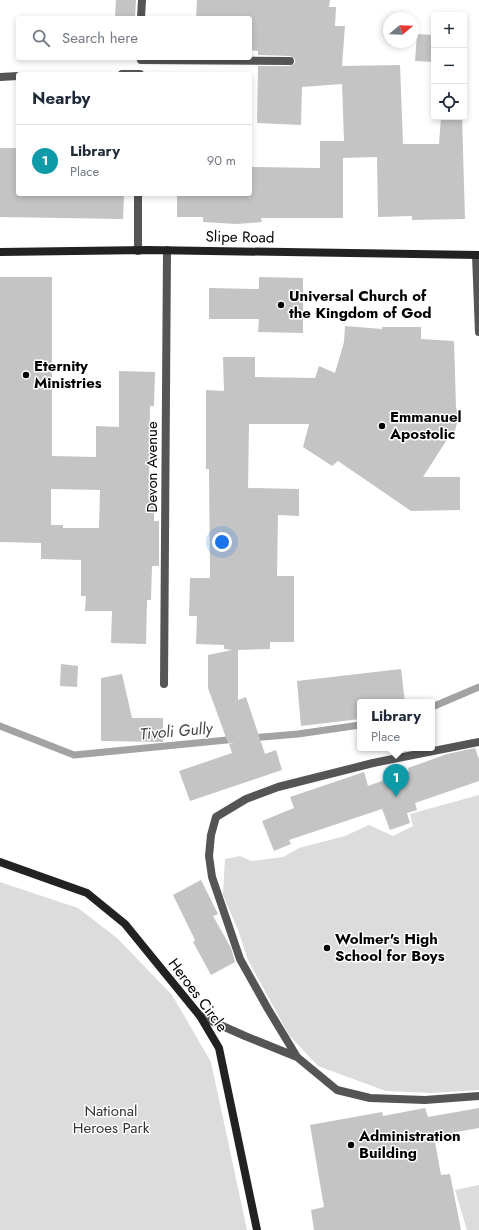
<!DOCTYPE html>
<meta charset="utf-8">
<style>
:root{--surface:#fff;--page:#f2f2f3;--text:#1f2937;--muted:#747a83;--line:#e0e1e3;--accent:#111827}
body{margin:0;font-family:Jost,sans-serif;background:var(--page);color:var(--text)}
.controls{position:absolute;right:12px;top:12px;display:grid;overflow:hidden;border-radius:4px;box-shadow:0 2px 6px #0003}
.controls button{width:36px;height:36px;display:grid;place-items:center;padding:0;border:0;border-bottom:1px solid var(--line);background:var(--surface);color:var(--text);font:20px sans-serif}
.compass{position:absolute;left:383px;top:12px;width:36px;height:36px;border-radius:50%;background:var(--surface);box-shadow:0 2px 6px #0003;rotate:71deg}
.you{position:absolute;left:222px;top:542px;width:14px;height:14px;margin:-10px;border:3px solid #fff;border-radius:50%;background:#1a73e8;box-shadow:0 0 0 6px #1a73e833}
.badge{display:grid;place-items:center;width:26px;height:26px;border-radius:50%;background:var(--accent);color:#fff;font-size:13px;font-weight:700}
.pin{position:absolute;translate:-50% -33px;filter:drop-shadow(0 1px 2px #0008)}
.pin::after{content:'';position:absolute;top:21px;width:14px;height:12px;background:inherit;clip-path:polygon(0 0,100% 0,50% 100%)}
.popup{position:absolute;left:357px;top:699px;width:78px;height:52px;box-sizing:border-box;display:grid;place-content:center;border-radius:4px;background:var(--surface);filter:drop-shadow(0 1px 3px #0005);font-size:13px;white-space:nowrap;color:var(--muted)}
.popup b{font-size:15px;color:var(--text)}
.popup::after{content:'';position:absolute;left:50%;top:100%;margin-left:-8px;border:8px solid transparent;border-top-color:var(--surface)}
.list{margin:0;padding:0;list-style:none}
h2{display:flex;justify-content:space-between;align-items:center;height:52px;margin:0;padding:0 16px;font-size:17px}
h2 small{font-size:13px;font-weight:400;color:var(--muted)}
.list li{display:grid;grid-template-columns:26px 1fr auto;gap:12px;align-items:center;box-sizing:border-box;height:72px;padding:0 16px;border-top:1px solid var(--line)}
.list b{display:block;font-size:15px;white-space:nowrap}
.list p{margin:0;font-size:13px;white-space:nowrap;color:var(--muted)}
.list em{font-size:13px;font-style:normal;color:var(--muted)}
.icon{flex:none;width:22px;height:22px;fill:none;stroke:currentColor;stroke-width:2;stroke-linecap:round;stroke-linejoin:round}
.map{position:relative;flex:none;width:479px;height:1230px;overflow:hidden}
.search{position:absolute;background:var(--surface);box-shadow:0 2px 6px #0003;left:16px;top:16px;width:236px;height:44px;display:flex;align-items:center;gap:10px;box-sizing:border-box;padding:0 14px;border-radius:4px;color:var(--muted);font-size:15px}
.panel{position:absolute;background:var(--surface);box-shadow:0 2px 6px #0003;left:16px;top:72px;width:236px;height:124px;border-radius:4px}
.map>svg:first-child{display:block}
.green{fill:#dcdcdc}
.lines{fill:none;stroke-linecap:round;stroke-linejoin:round}
.stream{stroke:#a3a3a3;stroke-width:7}
.building{fill:#c4c4c4;fill-rule:evenodd}
.lane{stroke:#555;stroke-width:8}
.street{stroke:#555;stroke-width:8}
.secondary{stroke:#222;stroke-width:8}
.poi-dot{fill:#000;stroke:#fff;stroke-width:1.5}
.labels{text-anchor:middle;dominant-baseline:central;stroke-width:3;stroke-linejoin:round;paint-order:stroke}
.street-label{font-size:15px;fill:#000;stroke:#fff}
.poi-label{font-size:15px;font-weight:bold;fill:#000;stroke:#fff;text-anchor:start}
.park-label{font-size:15px;fill:#333;stroke:#fff}
.water-label{font-size:16px;font-style:italic;fill:#444;stroke:#fff}
</style>
<div class="map">
<svg width="479" height="1230" viewBox="0 0 479 1230">
<rect width="100%" height="100%" fill="#fff"/>
<path class="green" d="M479 795V1090L431 1093 386 1091 318 1066 289 1035 248 960 238 930 223 895 225 859 240 856 251 861 283 857 299 848 345 836 369 825 393 836 413 826 410 814Z
M0 882 78 908 117 938 172 995 211 1062 247 1230H0Z
M479 1185V1230H467L455 1190Z"/>
<g class="lines">
<path class="stream" d="M432 707 479 687
M0 726 74 755 237 739
M251 738 298 734 360 725"/>
</g>
<path class="building" d="M116 0H136L135 17 115 16Z
M197 0H330L329 7H336L335 26H345L342 66 400 65 403 144H439L441 117H462L465 219 412 220V216L378 217 377 157 343 158V218H261L262 222 237 224 203 222V217H177V194H250V167L320 168V141H344L342 84 302 87 301 125 257 123 258 66H290L295 63V59L290 56 258 55V51L250 50V18H196Z
M417 34 434 35V62L415 61Z
M0 148H18V194H124L123 219 0 217Z
M0 277H52V456L96 457V426L119 427V371L155 372 154 406H150L149 477H154V521H159V566H152L151 600H147L146 644 111 643 112 611H85L86 596H81V560L41 559V543L0 542ZM51 489 100 490 99 528H63V525H51Z
M259 277 303 278V333L258 332 259 319H209V288L259 289Z
M345 326 382 329V327H421V339L454 341 456 408 459 415 453 438H448L423 477H460V510L411 511 338 461 332 466 303 447 309 424H249L248 488 299 489V516L278 515 277 576H294V642H270V649L238 650V700L246 697 265 754 276 750 282 770 190 801 179 771 232 753 229 744 234 743H228L208 688V655L232 650 224 649V645L196 644 197 616H189L190 578H210L209 469H206V390L224 391 223 357H255V377L315 378 319 366 335 373 344 342Z
M61 664 78 666 77 687 60 686Z
M401 669 405 702H360V719L301 726 297 681Z
M122 674 132 718H163V742L101 741V678Z
M475 748 479 759V781L415 803 417 810 407 813 410 823 390 830 382 809 289 840 291 844 274 851 262 821 294 808 290 797 364 772 368 786 409 771 408 768 447 754Z
M201 880 218 914 213 916 231 948 235 962 211 975 193 942 195 940 173 895Z
M425 1108 428 1117 479 1108V1128L434 1136 441 1175 450 1174 461 1230H314L311 1210 324 1207 310 1125 382 1112 383 1116Z"/>
<g class="lines">
<path class="lane" d="M479 742 373 763 278 787 246 799 216 817 211 835 209 856 212 877 240 959 268 1009 297 1057 337 1090 370 1098 425 1100 479 1096
M200 1016 245 1036 297 1057"/>
<path class="street" d="M141 18 142 0
M141 60 290 61
M122 74H140
M0 77 18 76
M138 251V194
M476 255 479 332
M164 684 167 250"/>
<path class="secondary" d="M0 252 148 250 479 255
M0 862 87 893 125 924 200 1016 219 1048 257 1230"/>
</g>
<g class="poi-dot">
<circle cx="281" cy="305" r="4"/>
<circle cx="26" cy="375" r="4"/>
<circle cx="382" cy="426" r="4"/>
<circle cx="327" cy="948" r="4"/>
<circle cx="351" cy="1145" r="4"/>
</g>
<g class="labels">
<g class="street-label">
<text transform="translate(240 237) rotate(1)">Slipe Road</text>
<text transform="translate(152 467) rotate(-90)">Devon Avenue</text>
<text transform="translate(198 995) rotate(53)">Heroes Circle</text>
</g>
<g class="poi-label">
<text x="289" y="296">Universal Church of<tspan x="289" dy="17">the Kingdom of God</tspan></text>
<text x="34" y="366">Eternity<tspan x="34" dy="17">Ministries</tspan></text>
<text x="390" y="417">Emmanuel<tspan x="390" dy="17">Apostolic</tspan></text>
<text x="335" y="939">Wolmer's High<tspan x="335" dy="17">School for Boys</tspan></text>
<text x="359" y="1136">Administration<tspan x="359" dy="17">Building</tspan></text>
</g>
<g class="park-label">
<text x="111" y="1111">National<tspan x="111" dy="17">Heroes Park</tspan></text>
</g>
<g class="water-label">
<text transform="translate(176 731) rotate(-5)">Tivoli Gully</text>
</g>
</g>
</svg>
<div class="controls">
<button>+</button>
<button>−</button>
<button><svg class="icon" aria-label="locate" viewBox="0 0 24 24"><circle cx="12" cy="12" r="6"/><path d="M12 2v4M12 18v4M2 12h4M18 12h4"/></svg></button>
</div>
<svg class="compass" viewBox="-18 -18 36 36"><path d="M0-13l5 13h-10z" fill="#e53935"/><path d="M0 13l5-13h-10z" fill="#747a83"/></svg>
<div class="you"></div>
<div class="pin badge" style="left:396px;top:797px;background:#0f9aa8">1</div>
<div class="popup"><b>Library</b>Place</div>
<div class="search"><svg class="icon" aria-label="search" viewBox="0 0 24 24"><circle cx="10" cy="10" r="6"/><path d="M15 15l6 6"/></svg>Search here</div>
<section class="panel">
<h2>Nearby<small></small></h2>
<ul class="list">
<li><span class="badge" style="background:#0f9aa8">1</span><div><b>Library</b><p>Place</p></div><em>90 m</em></li>
</ul>
</section>
</div>
